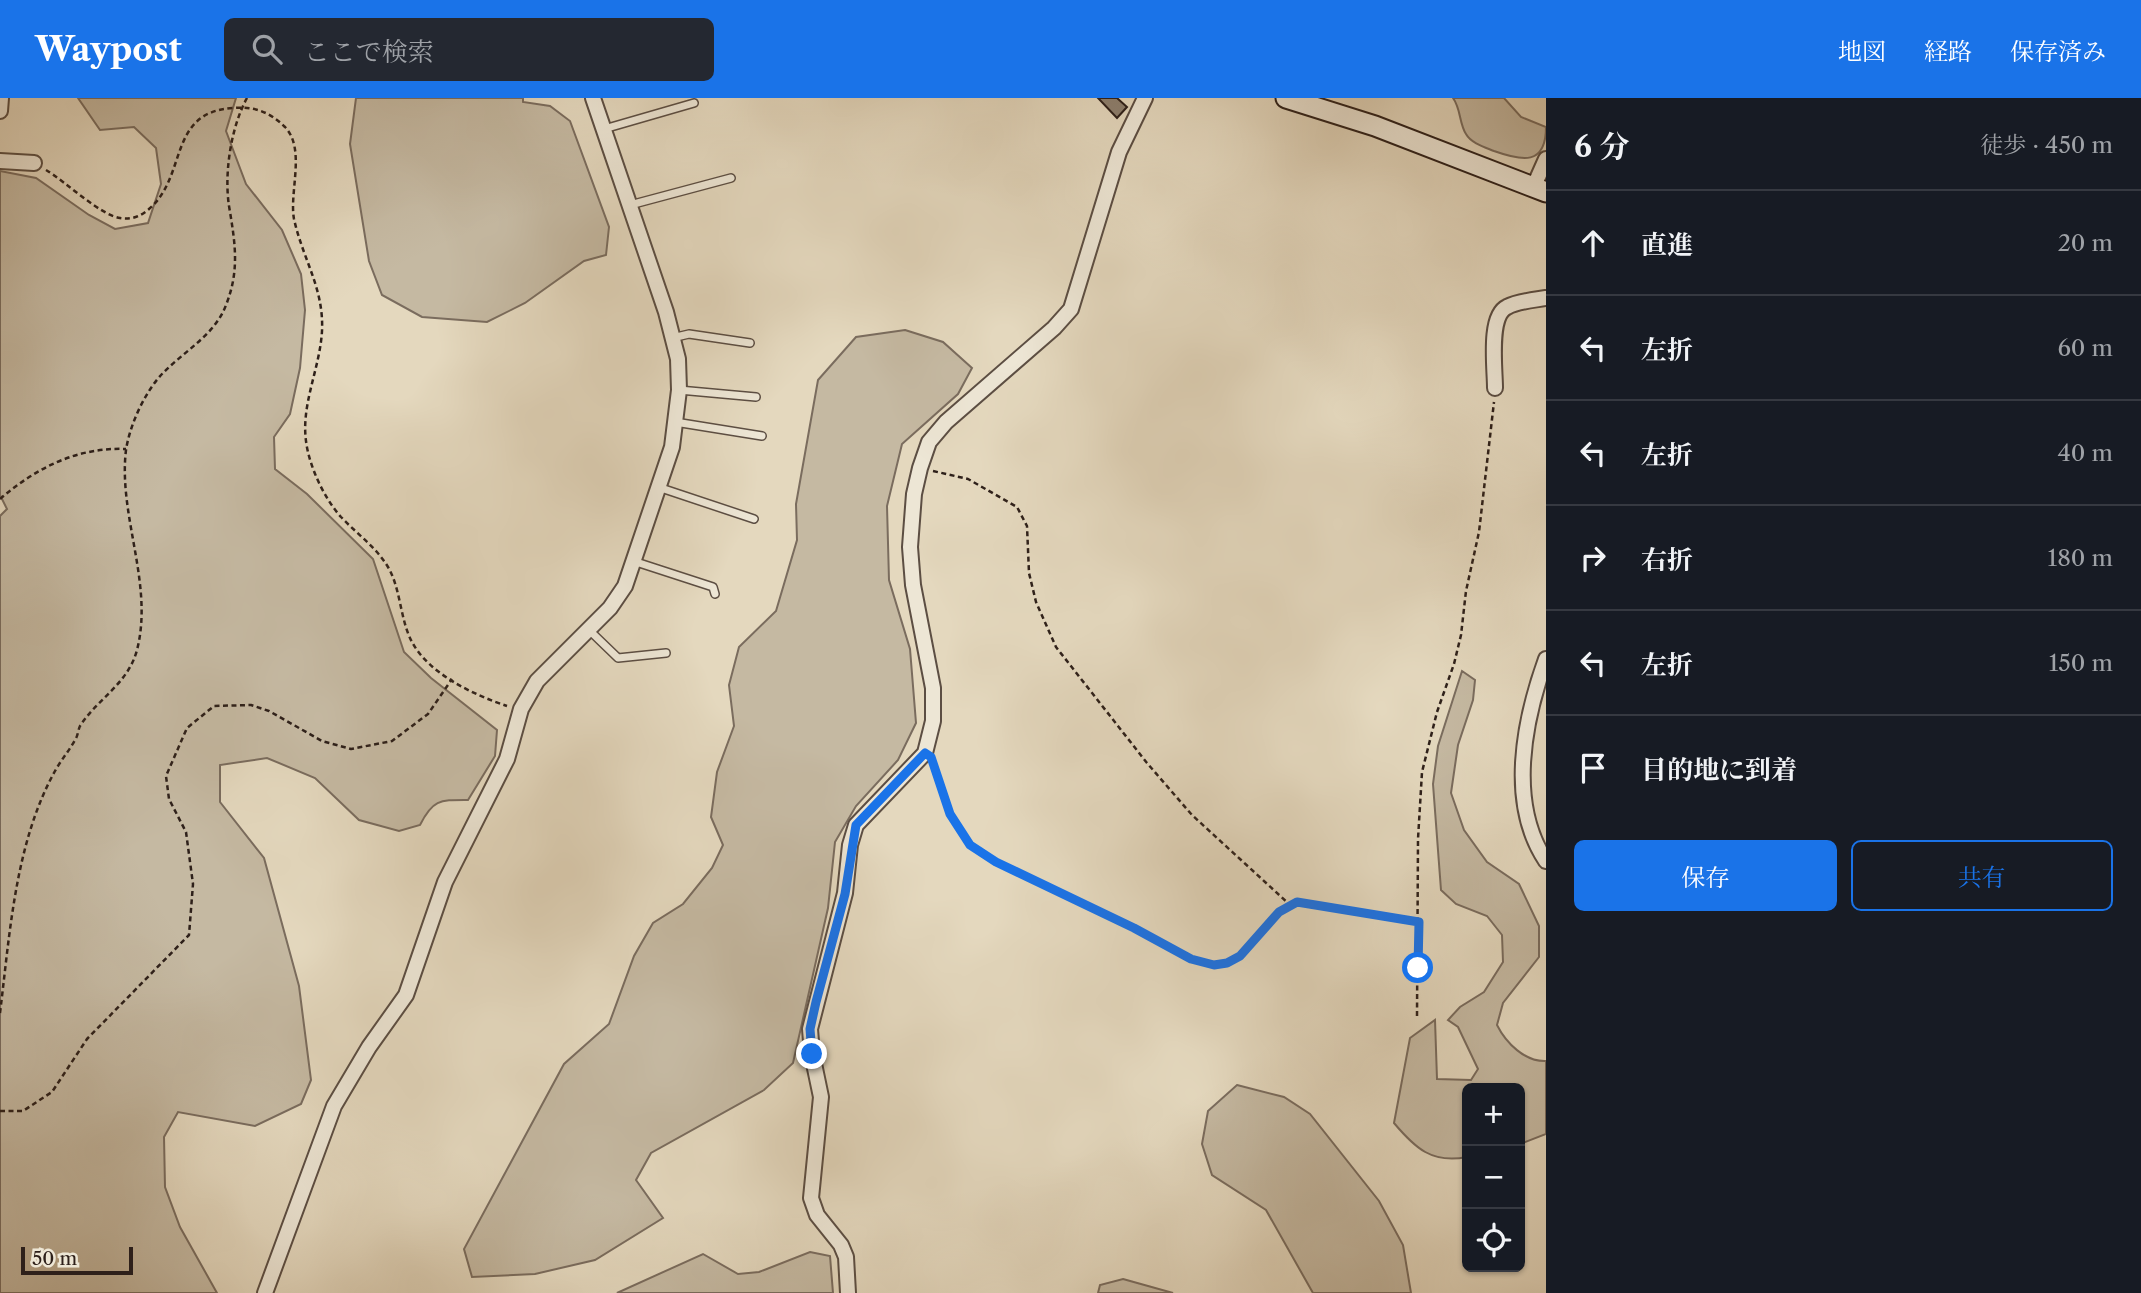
<!DOCTYPE html>
<html lang="ja">
<meta charset="utf-8">
<style>
:root{--surface:#171b24;--page:#242831;--text:#f1f3f6;--muted:#9ea1a6;--line:#363941;--accent:#1a73e8}
body{margin:0;font-family:"Libre Caslon Text","Noto Serif JP",serif;background:var(--page);color:var(--text)}
.controls{position:absolute;right:21px;bottom:21px;display:grid;overflow:hidden;border-radius:10px;box-shadow:0 2px 5px #0004}
.controls button{width:63px;height:63px;display:grid;place-items:center;padding:0;border:0;border-bottom:2px solid var(--line);background:var(--surface);color:var(--text);font:35px sans-serif}
.scale{position:absolute;left:21px;bottom:18px;width:112px;box-sizing:border-box;padding-left:7px;border:4px solid #2e201a;border-top:0;font-size:19px;line-height:24px;white-space:nowrap;color:#2e201a;-webkit-text-stroke:5px #ede6d5;paint-order:stroke}
.stop{position:absolute;width:21px;height:21px;margin:-16px;border:5px solid #1a73e8;border-radius:50%;background:#fff}
.stop.end{background:#1a73e8;border-color:#fff;box-shadow:0 2px 7px #0008}
.list{margin:0;padding:0;list-style:none}
h2{display:flex;justify-content:space-between;align-items:center;height:91px;margin:0;padding:0 28px;font-size:30px}
h2 small{font-size:23px;font-weight:400;color:var(--muted)}
.list li{display:grid;grid-template-columns:46px 1fr auto;gap:21px;align-items:center;box-sizing:border-box;height:105px;padding:0 28px;border-top:2px solid var(--line)}
.list b{display:block;font-size:26px;white-space:nowrap}
.list em{font-size:23px;font-style:normal;color:var(--muted)}
.actions{display:flex;gap:14px;padding:21px 28px}
.actions a{flex:1;padding:16px 0;border:2px solid var(--accent);border-radius:10px;text-align:center;font-size:24px;color:var(--accent)}
.actions .main{background:var(--accent);color:#fff}
.icon{flex:none;width:38px;height:38px;fill:none;stroke:currentColor;stroke-width:2;stroke-linecap:round;stroke-linejoin:round}
.map{position:relative;flex:none;width:1546px;height:1195px;overflow:hidden}
header{display:flex;align-items:center;gap:42px;box-sizing:border-box;height:98px;padding:0 35px;background:var(--accent);color:#fff}
header strong{font-size:33px}
nav{display:flex;gap:38px;margin-inline-start:auto;font-size:24px}
.search{width:490px;height:63px;background:var(--page);display:flex;align-items:center;gap:18px;box-sizing:border-box;padding:0 24px;border-radius:10px;color:var(--muted);font-size:26px}
main{display:flex}
aside{flex:1;background:var(--surface)}
.map>svg:first-child{display:block}
.green{fill:#c5b9a2;stroke:#7a6c5e;stroke-width:2}
.building{fill:#8d806f;stroke:#2e201a;stroke-width:2}
.lines{fill:none;stroke-linecap:round;stroke-linejoin:round}
.lane-casing{stroke:#5c4e43;stroke-width:10}
.street-casing{stroke:#5c4e43;stroke-width:18}
.secondary-casing{stroke:#2e201a;stroke-width:23}
.path{stroke:#2e201a;stroke-width:2.5;stroke-dasharray:5 3.5;stroke-linecap:butt}
.lane{stroke:#ede6d5;stroke-width:7}
.street{stroke:#ede6d5;stroke-width:14}
.secondary{stroke:#ede6d5;stroke-width:19}
.route{stroke:#1a73e8;stroke-width:9}
</style>
<header>
<strong>Waypost</strong>
<div class="search"><svg class="icon" aria-label="search" viewBox="0 0 24 24"><circle cx="10" cy="10" r="6"/><path d="M15 15l6 6"/></svg>ここで検索</div>
<nav><a>地図</a><a>経路</a><a>保存済み</a></nav>
</header>
<main>
<div class="map">
<svg width="1546" height="1195" viewBox="0 0 1546 1195">
<rect width="100%" height="100%" fill="#e4d8be"/>
<filter id="stains"><feTurbulence type="fractalNoise" baseFrequency=".00286" numOctaves="4"/><feColorMatrix values="0 0 0 0 .2 0 0 0 0 .09 0 0 0 0 .02 0 0 0 .5 -.17"/></filter>
<radialGradient id="worn" r=".72"><stop offset=".6" stop-color="#630" stop-opacity="0"/><stop offset="1" stop-color="#630" stop-opacity=".3"/></radialGradient>
<path class="green" d="M78 0H236L226 33 246 86 282 132 301 176 305 212 300 270 290 316 274 339 275 371 307 396 373 461 404 554 431 580 497 632 495 658 468 702C440 702 433 701 420 727L399 733 359 722 315 680 267 660 220 667V704L264 760 299 888 311 982 301 1006 255 1028 178 1014 164 1039 165 1089 180 1129 217 1195H0V418L7 411 0 397V73L36 80 89 117 115 131 148 125 161 86 156 50 134 29 100 32Z
M356 0H523V4L550 8 570 23 609 129 606 157 584 163 525 205 487 224 422 219 382 197 369 163 350 46Z
M1453 0H1504L1521 19 1546 29C1546 68 1522 63 1494 53 1484 49 1471 45 1466 36 1459 25 1461 11 1453 0Z
M905 232 943 244 972 270 958 296 902 346 887 408 889 482 910 551 916 625 898 662 856 708 835 744 828 810 793 965 764 992 651 1055 636 1082 663 1120 595 1162 535 1176 472 1179 464 1151 564 966 609 926 634 858 653 825 683 806 712 770 723 747 711 719 717 674 734 628 729 587 739 549 776 513 797 442 796 406 818 282 856 239Z
M1462 573 1475 582 1473 602 1458 647 1451 695 1464 732 1487 764 1519 786 1539 828V859L1503 905 1497 927C1506 945 1525 964 1546 963V1036L1520 1046V990H1467V1059C1432 1066 1415 1050 1394 1025L1410 940 1435 922 1437 981 1471 982 1478 971 1458 929 1448 922 1460 909 1484 894 1503 864 1502 837 1487 818 1456 806 1441 792 1433 686 1438 648Z
M1237 987 1284 999 1310 1016 1379 1103 1403 1147 1411 1195H1313L1266 1112 1212 1077 1202 1046 1208 1013Z
M810 1154 830 1158 833 1195H617L703 1156 738 1176 759 1174Z
M1123 1181 1173 1195H1098L1100 1187Z"/>
<path class="building" d="M1098 0H1117L1127 9 1117 20Z"/>
<g class="lines">
<defs>
<path id="lane" d="M604 31 694 5
M630 107 731 80
M672 240 689 236 750 245
M679 292 756 299
M675 324 762 338
M661 390 754 421
M633 463 713 489 715 496
M589 532 618 560 666 555"/>
<path id="street" d="M0 13 1 0
M0 63 34 65
M1534 88 1546 61
M1495 290C1495 270 1488 218 1507 209 1518 203 1534 202 1546 200
M1546 561C1524 622 1507 705 1546 763
M265 1195 334 1008 369 949 406 897 445 784 507 661 521 611 537 583 610 510 625 488 672 349 679 292 678 261 666 214 593 0
M848 1195 846 1159 841 1147 817 1117 811 1100 821 999 812 956 810 931 845 795 850 747 856 727 925 655 933 623V590L913 487 910 449 914 396 920 370 929 344 946 324 1054 230 1071 211 1119 54 1145 0"/>
<path id="secondary" d="M1286 0 1375 28 1546 94"/>
</defs>
<use href="#lane" class="lane-casing"/>
<use href="#street" class="street-casing"/>
<use href="#secondary" class="secondary-casing"/>
<path class="path" d="M46 72C66 84 100 117 120 120 132 122 141 118 149 111 188 78 167 14 233 10 254 8 270 14 285 29 306 51 289 94 294 121 303 162 324 190 322 233 320 270 301 306 306 343 309 368 324 400 341 419 357 436 376 449 388 469 401 491 400 522 412 544 429 576 474 597 507 608
M933 373 968 381 1017 409 1027 428 1029 475 1036 504 1056 549 1147 665 1192 717 1289 806
M0 401C36 370 77 349 126 351
M934 665C944 692 948 728 971 747 1000 773 1071 799 1109 817 1136 831 1160 849 1189 860 1199 865 1214 869 1225 866 1256 858 1266 813 1297 804L1418 824
M0 915C10 835 15 745 55 673 61 662 69 653 75 642 78 638 78 632 80 628 98 600 128 586 137 552 154 486 118 418 126 352 130 326 145 294 162 276 184 253 215 237 226 207 240 172 235 144 229 108 224 75 231 29 247 0
M1417 918 1418 741 1422 674 1437 614 1454 566 1461 537 1466 493 1479 434 1494 304
M0 1013H23L52 994 87 941 189 837 193 786 186 734 169 701 166 678 187 630 214 608 251 607 269 613 322 643 351 651 392 643 428 616 452 581"/>
<use href="#lane" class="lane"/>
<use href="#street" class="street"/>
<use href="#secondary" class="secondary"/>
</g>
<g class="lines">
<path class="route" d="M812 956 810 931 816 904 845 796 856 727 925 655 931 659 950 716 970 747 996 764 1134 830 1191 861 1214 867 1227 865 1240 858 1279 814 1297 804 1419 824 1418 870"/>
</g>
<rect width="100%" height="100%" filter="url(#stains)"/>
<rect width="100%" height="100%" fill="url(#worn)"/>
</svg>
<div class="controls">
<button>+</button>
<button>−</button>
<button><svg class="icon" aria-label="locate" viewBox="0 0 24 24"><circle cx="12" cy="12" r="6"/><path d="M12 2v4M12 18v4M2 12h4M18 12h4"/></svg></button>
</div>
<div class="scale">50 m</div>
<div class="stop" style="left:1418px;top:870px"></div>
<div class="stop end" style="left:812px;top:956px"></div>
</div>
<aside>
<h2>6 分<small>徒歩 · 450 m</small></h2>
<ul class="list">
<li><svg class="icon" aria-label="ahead" viewBox="0 0 24 24"><path d="M12 20V5M6 11l6-6 6 6"/></svg><div><b>直進</b></div><em>20 m</em></li>
<li><svg class="icon" aria-label="left" viewBox="0 0 24 24"><path d="M17 20v-9H6M10 6l-5 5 5 5"/></svg><div><b>左折</b></div><em>60 m</em></li>
<li><svg class="icon" aria-label="left" viewBox="0 0 24 24"><path d="M17 20v-9H6M10 6l-5 5 5 5"/></svg><div><b>左折</b></div><em>40 m</em></li>
<li><svg class="icon" aria-label="right" viewBox="0 0 24 24"><path d="M7 20v-9h11M14 6l5 5-5 5"/></svg><div><b>右折</b></div><em>180 m</em></li>
<li><svg class="icon" aria-label="left" viewBox="0 0 24 24"><path d="M17 20v-9H6M10 6l-5 5 5 5"/></svg><div><b>左折</b></div><em>150 m</em></li>
<li><svg class="icon" aria-label="arrive" viewBox="0 0 24 24"><path d="M6 21V4h12l-3 4 3 4H6"/></svg><div><b>目的地に到着</b></div></li>
</ul>
<div class="actions"><a class="main">保存</a><a>共有</a></div>
</aside>
</main>
